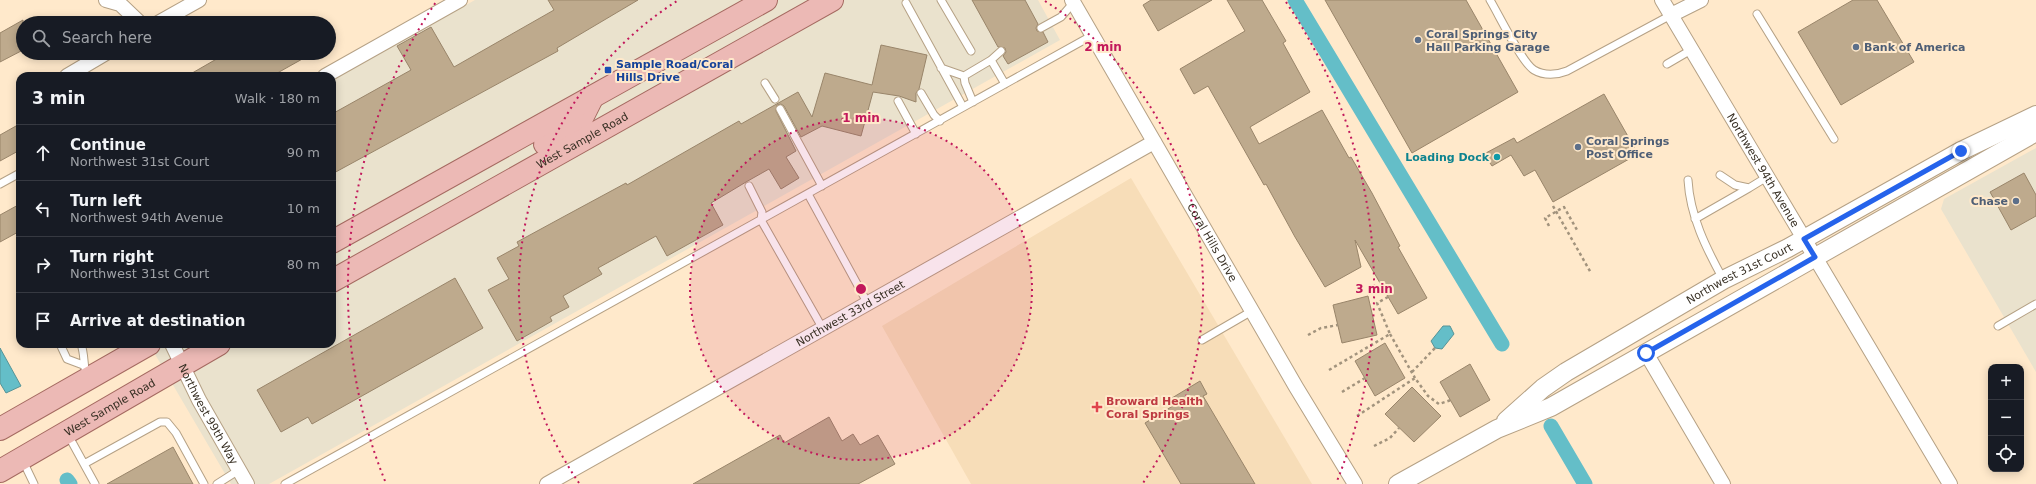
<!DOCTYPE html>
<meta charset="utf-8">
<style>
:root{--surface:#171b24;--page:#242831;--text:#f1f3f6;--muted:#9ea1a6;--line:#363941}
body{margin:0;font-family:"DejaVu Sans",sans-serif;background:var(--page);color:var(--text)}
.controls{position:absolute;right:12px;bottom:12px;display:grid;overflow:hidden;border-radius:8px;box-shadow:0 2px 10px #0003}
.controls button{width:36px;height:36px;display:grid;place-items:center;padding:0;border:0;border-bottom:1px solid var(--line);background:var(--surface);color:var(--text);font:20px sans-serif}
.stop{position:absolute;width:12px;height:12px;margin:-9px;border:3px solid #2563eb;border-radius:50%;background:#fff}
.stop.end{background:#2563eb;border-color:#fff;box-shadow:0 1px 4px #0008}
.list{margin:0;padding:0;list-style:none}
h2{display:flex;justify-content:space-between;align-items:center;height:52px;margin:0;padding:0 16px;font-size:17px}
h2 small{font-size:13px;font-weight:400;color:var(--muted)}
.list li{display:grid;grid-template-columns:26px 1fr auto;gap:12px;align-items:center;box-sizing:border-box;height:56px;padding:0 16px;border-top:1px solid var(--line)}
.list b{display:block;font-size:15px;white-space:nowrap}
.list p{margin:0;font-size:13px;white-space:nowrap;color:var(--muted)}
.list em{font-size:13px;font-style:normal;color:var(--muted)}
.icon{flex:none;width:22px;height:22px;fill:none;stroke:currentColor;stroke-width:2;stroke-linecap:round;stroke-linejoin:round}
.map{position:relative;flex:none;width:2036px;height:484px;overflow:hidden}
.search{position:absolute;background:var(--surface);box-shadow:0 2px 10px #0003;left:16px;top:16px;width:320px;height:44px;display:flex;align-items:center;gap:10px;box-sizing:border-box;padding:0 14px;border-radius:22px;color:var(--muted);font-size:15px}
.panel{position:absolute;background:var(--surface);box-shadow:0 2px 10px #0003;left:16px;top:72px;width:320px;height:276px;border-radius:12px}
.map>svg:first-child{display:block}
.commercial{fill:#eae2cd}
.built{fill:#f7ddb8}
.water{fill:#64bec8;stroke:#569396}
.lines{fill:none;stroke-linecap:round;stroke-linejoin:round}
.canal{stroke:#64bec8;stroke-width:15}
.building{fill:#beaa8d;stroke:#99856a}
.service-casing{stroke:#b5a185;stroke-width:9}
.minor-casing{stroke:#b5a185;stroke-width:16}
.tertiary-casing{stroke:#b5a185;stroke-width:20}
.primary-casing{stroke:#a56a61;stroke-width:24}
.path{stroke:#a2937d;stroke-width:2.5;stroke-dasharray:3 3;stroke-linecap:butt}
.service{stroke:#fff;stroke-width:7}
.minor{stroke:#fff;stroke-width:14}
.tertiary{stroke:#fff;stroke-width:18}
.primary{stroke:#ecb9b5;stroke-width:22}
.route{stroke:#2563eb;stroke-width:5}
.ring{fill:none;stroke:#c2185b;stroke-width:2;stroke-dasharray:2 4}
.service-dot{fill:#5c6f8a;stroke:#ffe9cb;stroke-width:1.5}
.transit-dot{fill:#1a4fb4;stroke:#ffe9cb;stroke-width:1.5}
.culture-dot{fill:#0f9aa8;stroke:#ffe9cb;stroke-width:1.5}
.health-dot{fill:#e0444e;stroke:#ffe9cb;stroke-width:1.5}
.labels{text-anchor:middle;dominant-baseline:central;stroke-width:4;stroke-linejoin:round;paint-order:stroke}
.service-label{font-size:11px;font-weight:bold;fill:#4e5e75;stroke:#ffe9cb;text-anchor:start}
.transit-label{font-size:11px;font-weight:bold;fill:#164399;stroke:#ffe9cb;text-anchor:start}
.street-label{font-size:11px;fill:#372f23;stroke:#ffe9cb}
.culture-label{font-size:11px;font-weight:bold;fill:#0d838f;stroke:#ffe9cb;text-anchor:end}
.health-label{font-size:11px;font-weight:bold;fill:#be3a42;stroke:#ffe9cb;text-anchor:start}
.centre{fill:#c2185b;stroke:#ffe9cb;stroke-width:2}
.ring-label{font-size:12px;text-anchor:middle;font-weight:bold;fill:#c2185b;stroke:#ffe9cb;stroke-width:4;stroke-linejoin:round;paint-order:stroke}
</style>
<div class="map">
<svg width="2036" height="484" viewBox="0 0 2036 484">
<rect width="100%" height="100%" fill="#ffe9cb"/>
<path class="commercial" d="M475 0H1038L1060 40 269 484H231L149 344H332V80Z
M2036 148V372L1941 209 1944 199Z"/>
<path class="built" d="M1131 178 1312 484H971L882 326Z"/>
<path class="water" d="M1443 326H1450L1454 334 1442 349 1435 348 1431 341Z
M0 348 21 386 6 393 0 383Z"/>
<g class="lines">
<path class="canal" d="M1295 0 1502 344
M1551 426 1585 484
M67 480 70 484"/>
</g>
<path class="building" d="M548 0H638L557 48 558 51 332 174V114L411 70 397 46 431 27 454 67 554 10Z
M972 0H1025L1038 24 1036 28 1037 31 1043 32 1048 42 1008 64 1003 56 1006 52 1005 48 998 47Z
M1151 0H1212L1158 31 1143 5Z
M1227 0H1262L1286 41 1283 43 1310 92 1250 127 1259 144 1322 110 1349 158 1351 157 1372 193 1400 246 1398 247 1427 298 1398 314 1355 240 1361 267 1325 287 1295 237 1266 184 1264 185 1208 86 1194 94 1180 69 1245 31Z
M1325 0H1466L1518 92 1412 153Z
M1853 0H1877L1914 62 1841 105 1798 32Z
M23 20V50L0 62V33Z
M881 45 927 55 919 89 916 93V102L899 96 873 92 861 136 822 126 801 137 784 106 781 104 777 105 776 111 796 151 786 157 799 178 781 189 769 169 746 182 711 203 723 225 667 256 656 236 598 268 602 274 563 296 569 307 550 317 552 321 517 341 488 290 509 279 497 258 519 246 517 242 563 217 626 183 627 185 739 121 741 124 798 92 812 117 825 73 872 85Z
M227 53H313L272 76H187Z
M1604 94 1638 154 1553 202 1535 170 1524 176 1511 155 1492 166 1484 154 1514 138 1517 143Z
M16 126 20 133V150L0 161V135Z
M2024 173 2036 195V216L2011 230 1990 192Z
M20 204V231L0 242V215Z
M455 278 483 328 312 424 308 417 281 432 257 390Z
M1368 296 1377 335 1342 343 1333 305Z
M1385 343 1405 378 1375 396 1355 361Z
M1470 364 1490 400 1460 417 1440 382Z
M1200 381 1207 394 1203 396 1255 484H1181L1145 423 1176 404 1172 398Z
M1412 387 1441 416 1414 442 1385 414Z
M829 417 842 441 853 434 860 445 878 435 895 464 858 484H693L780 435 784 443Z
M173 447 193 484H107Z"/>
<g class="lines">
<defs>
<path id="service" d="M941 0 971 51
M1490 0C1499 15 1522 63 1534 70 1544 76 1557 75 1567 71L1671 15
M906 3 963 107
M1757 14 1834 139
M1041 28 1061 17 1075 1
M991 60 1005 84
M1667 64 1691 50
M941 68 964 76 991 60 1001 51
M964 76 965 83 973 102
M765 83 775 99
M921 93 934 115 940 121
M898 101 916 134
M780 109 822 186
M1720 175 1735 185 1749 188 1767 177
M1688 180C1690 216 1706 248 1723 279
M0 184 20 173
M749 186 762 212 761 220 823 329
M808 194 868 304
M1695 219 1749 188
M1998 326 2036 304
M1202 340 1252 311
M60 344 67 359 83 365
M81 344C85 355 83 366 87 377
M67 433 84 464
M23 461 34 484
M95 484 84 464 160 422H167L176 433 204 484
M217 484 239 470
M285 484 1093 35"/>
<g id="minor">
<path d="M106 0 120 4 140 23"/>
<path id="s1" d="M1072 0 1296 387 1355 484"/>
<path id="s2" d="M1662 0 1950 484"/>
<path d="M1671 15 1701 0"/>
<path d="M158 23 199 0"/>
<path d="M67 76 106 53"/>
<path d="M325 76 460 0"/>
<path id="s3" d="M172 344 199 400 247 484"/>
<path d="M1646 353 1723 484"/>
<path id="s4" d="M547 484 1154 142"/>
</g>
<g id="tertiary">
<path id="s5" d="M1506 421 1543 388 1566 372 1723 280 1788 248 1961 151 2036 115"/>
<path d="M1398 484 1497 429 1551 407 2036 132"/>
</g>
<g id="primary">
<path d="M545 144 579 124 592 98"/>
<path d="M332 242 766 0"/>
<path id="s6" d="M332 281 832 0"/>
<path d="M0 429 149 344"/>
<path id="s7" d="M0 471 219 344"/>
</g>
</defs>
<use href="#service" class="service-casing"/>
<use href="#minor" class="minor-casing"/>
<use href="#tertiary" class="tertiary-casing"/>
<use href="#primary" class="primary-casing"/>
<path class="path" d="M1553 206 1591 273
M1549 226 1545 218 1564 207 1577 230
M1390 334 1415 378
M1308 335 1321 328 1338 325
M1329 370 1390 334 1377 303 1388 297
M1412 372 1435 348
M1342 392 1365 378
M1357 416 1415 378 1428 396 1439 404 1451 400
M1374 446 1390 438 1399 428"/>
<use href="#service" class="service"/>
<use href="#minor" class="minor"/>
<use href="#tertiary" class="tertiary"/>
<use href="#primary" class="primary"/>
</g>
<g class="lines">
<path class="route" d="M1646 353 1815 257 1804 239 1961 151"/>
</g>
<circle cx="861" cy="289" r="171" fill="#c2185b" fill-opacity=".12"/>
<g class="ring">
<circle cx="861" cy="289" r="171"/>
<path d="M579 483A342 342 0 0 1 677 1M1045 1A342 342 0 0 1 1143 483"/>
<path d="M385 481A513 513 0 0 1 436 2M1286 2A513 513 0 0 1 1337 481"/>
</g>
<g class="service-dot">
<circle cx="1418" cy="40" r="4"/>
<circle cx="1856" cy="47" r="4"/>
<circle cx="1578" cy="147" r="4"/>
<circle cx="2016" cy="201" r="4"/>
</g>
<rect class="transit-dot" x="604" y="66" width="8" height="8" rx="2"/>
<circle class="culture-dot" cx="1497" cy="157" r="4"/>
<path class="health-dot" d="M1095 401h4v4h4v4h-4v4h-4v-4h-4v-4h4z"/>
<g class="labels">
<g class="service-label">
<text x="1426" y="34">Coral Springs City<tspan x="1426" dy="13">Hall Parking Garage</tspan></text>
<text x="1864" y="47">Bank of America</text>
<text x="1586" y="141">Coral Springs<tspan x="1586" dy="13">Post Office</tspan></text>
<text x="2008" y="201" text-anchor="end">Chase</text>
</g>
<g class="transit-label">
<text x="616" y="64">Sample Road/Coral<tspan x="616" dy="13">Hills Drive</tspan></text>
</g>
<g class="street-label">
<text stroke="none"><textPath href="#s6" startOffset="287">West Sample Road</textPath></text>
<text stroke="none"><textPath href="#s2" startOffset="198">Northwest 94th Avenue</textPath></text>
<text stroke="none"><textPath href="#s1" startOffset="280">Coral Hills Drive</textPath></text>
<text stroke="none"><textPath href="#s5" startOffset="277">Northwest 31st Court</textPath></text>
<text stroke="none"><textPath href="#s4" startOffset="348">Northwest 33rd Street</textPath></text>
<text stroke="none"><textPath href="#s7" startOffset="127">West Sample Road</textPath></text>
<text stroke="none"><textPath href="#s3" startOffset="79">Northwest 99th Way</textPath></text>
</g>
<g class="culture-label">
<text x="1489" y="157">Loading Dock</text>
</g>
<g class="health-label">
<text x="1106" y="401">Broward Health<tspan x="1106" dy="13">Coral Springs</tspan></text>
</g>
</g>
<circle cx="861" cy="289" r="6" class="centre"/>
<g class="ring-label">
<text x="1103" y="51">2 min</text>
<text x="861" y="122">1 min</text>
<text x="1374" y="293">3 min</text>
</g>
</svg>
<div class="controls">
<button>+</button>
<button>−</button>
<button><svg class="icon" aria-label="locate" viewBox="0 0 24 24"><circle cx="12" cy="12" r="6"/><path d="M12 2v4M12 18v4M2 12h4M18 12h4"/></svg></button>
</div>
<div class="stop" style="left:1646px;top:353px"></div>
<div class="stop end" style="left:1961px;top:151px"></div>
<div class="search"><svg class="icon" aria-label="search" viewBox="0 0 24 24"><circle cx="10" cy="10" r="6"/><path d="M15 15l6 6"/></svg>Search here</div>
<section class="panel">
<h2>3 min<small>Walk · 180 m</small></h2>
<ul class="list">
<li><svg class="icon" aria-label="ahead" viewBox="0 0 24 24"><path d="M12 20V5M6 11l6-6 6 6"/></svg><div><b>Continue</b><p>Northwest 31st Court</p></div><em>90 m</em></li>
<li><svg class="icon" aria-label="left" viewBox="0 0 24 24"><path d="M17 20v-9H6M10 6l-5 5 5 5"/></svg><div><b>Turn left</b><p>Northwest 94th Avenue</p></div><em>10 m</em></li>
<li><svg class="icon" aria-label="right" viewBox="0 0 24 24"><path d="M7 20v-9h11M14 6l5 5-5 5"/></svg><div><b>Turn right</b><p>Northwest 31st Court</p></div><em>80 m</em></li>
<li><svg class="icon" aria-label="arrive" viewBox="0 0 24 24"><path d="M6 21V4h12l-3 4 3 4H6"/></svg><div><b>Arrive at destination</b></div></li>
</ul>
</section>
</div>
